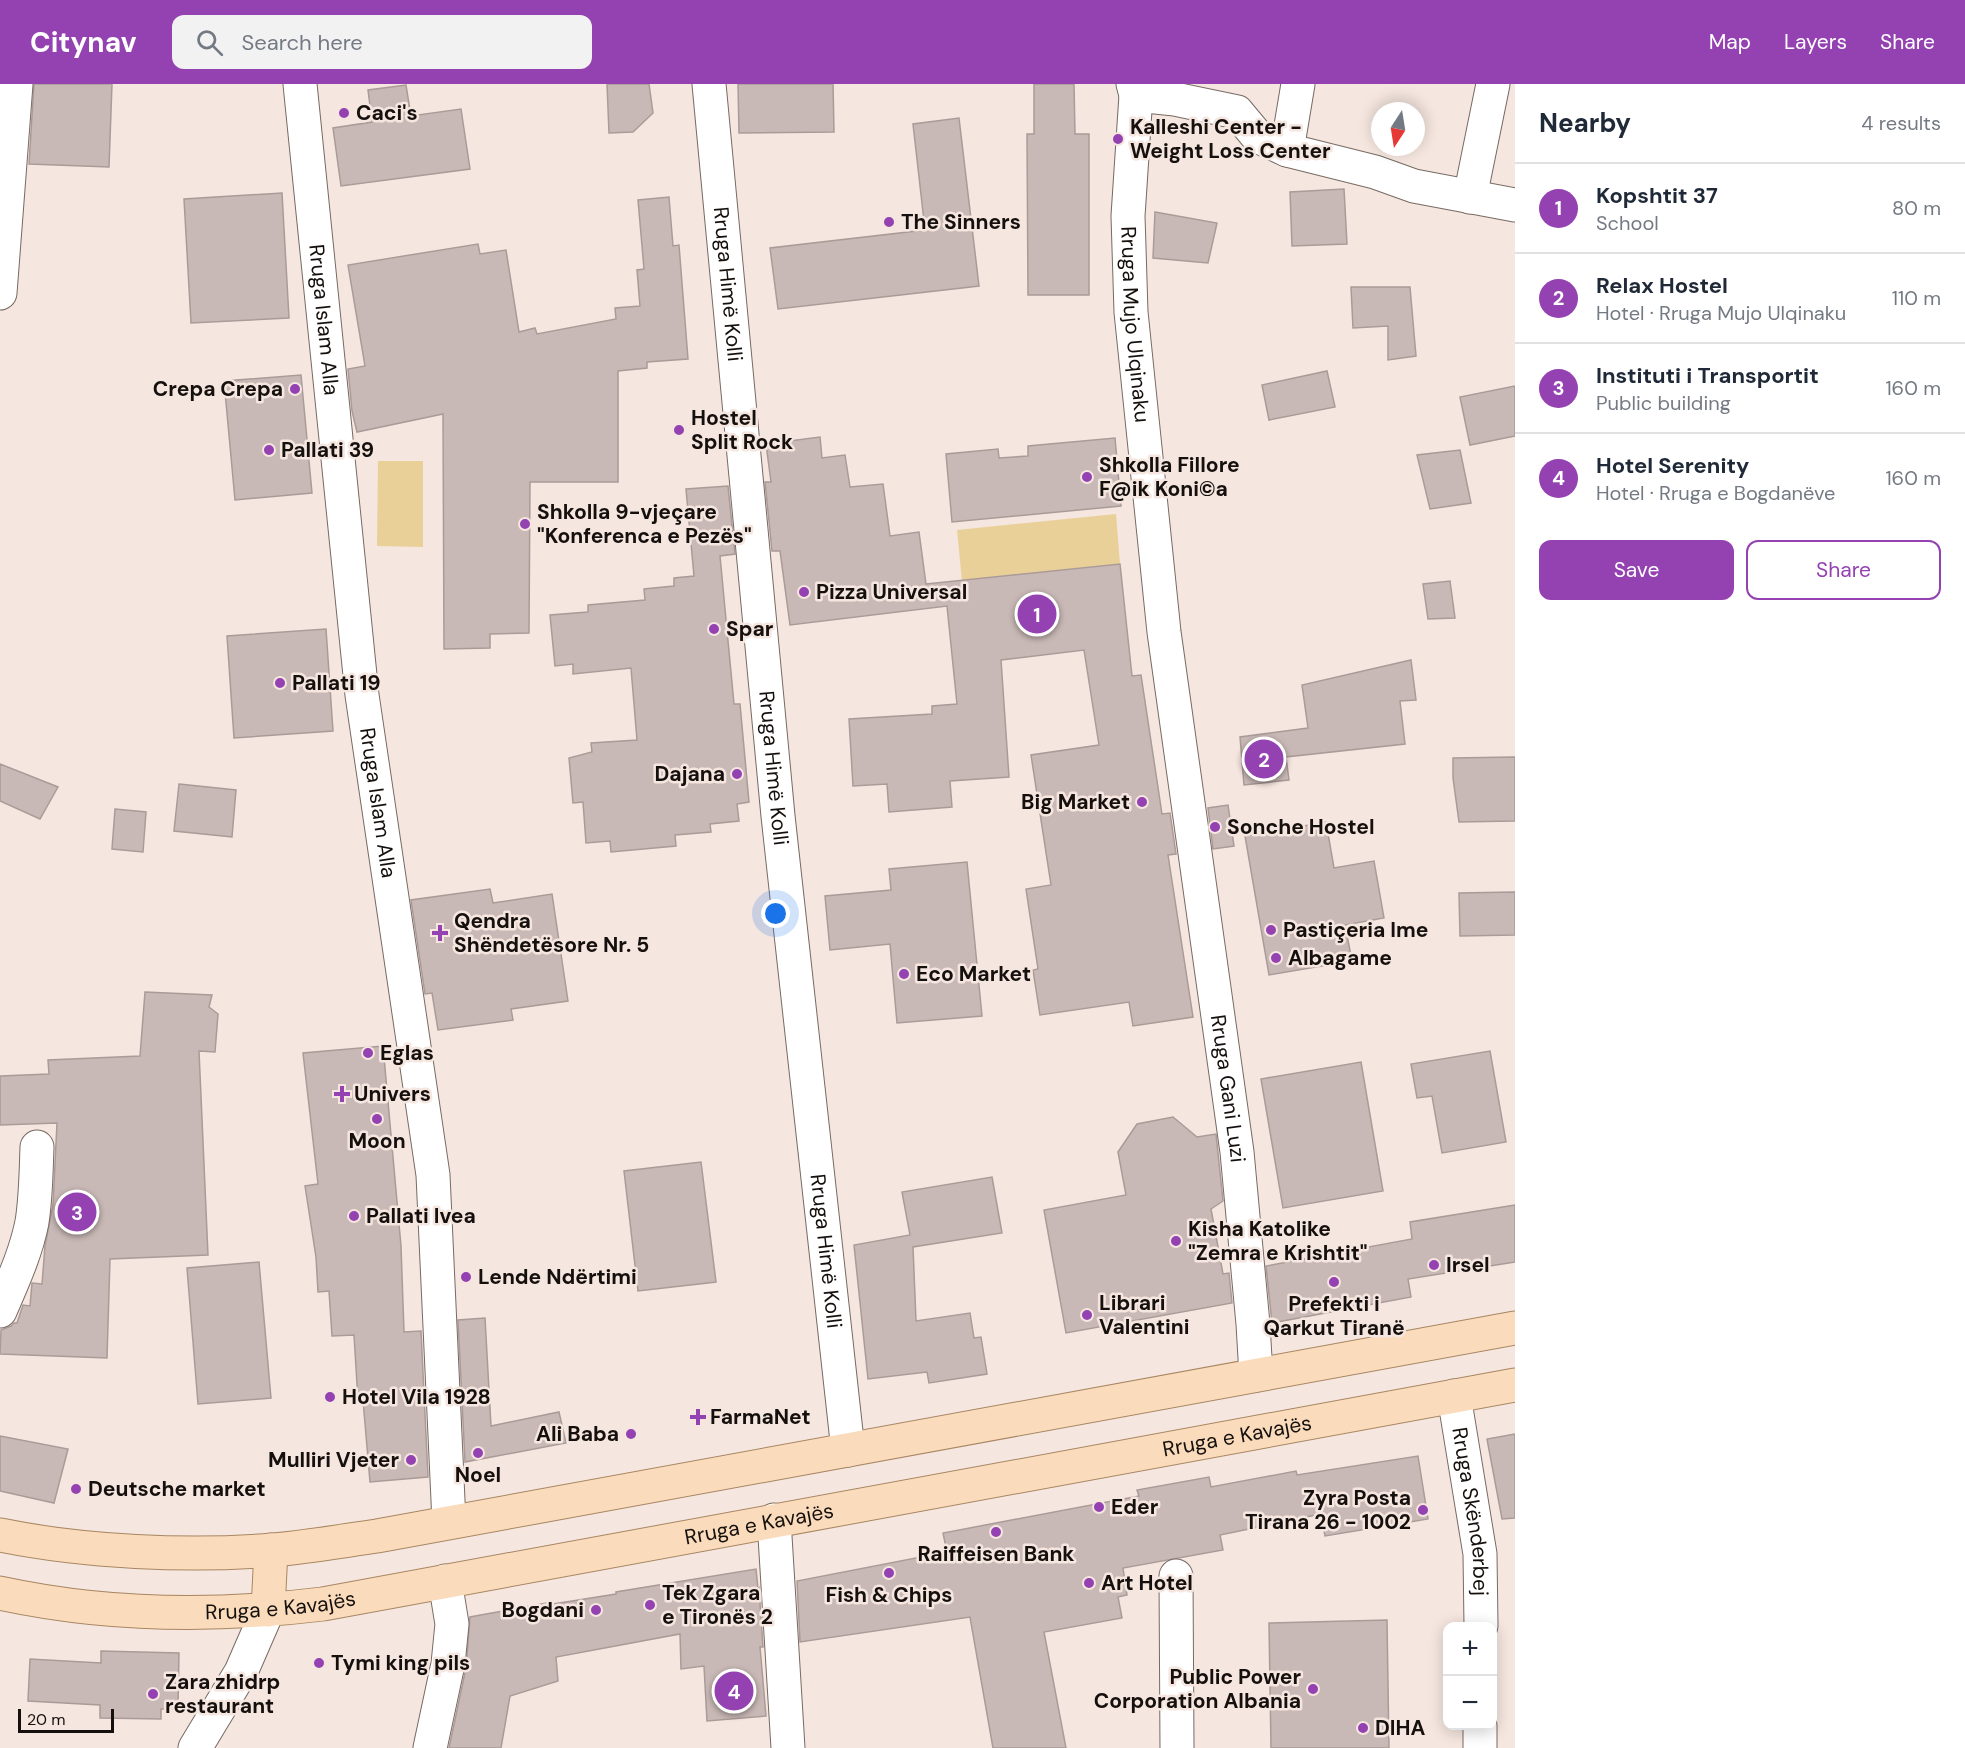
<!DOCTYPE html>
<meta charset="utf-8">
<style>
:root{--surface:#fff;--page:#f2f2f3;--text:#1f2937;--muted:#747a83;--line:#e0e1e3;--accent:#9442b1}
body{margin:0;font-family:"DM Sans",sans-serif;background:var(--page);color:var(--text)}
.controls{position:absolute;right:18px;bottom:18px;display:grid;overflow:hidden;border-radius:12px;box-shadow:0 3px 15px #0003}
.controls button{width:54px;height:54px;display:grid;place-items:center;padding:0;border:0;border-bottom:2px solid var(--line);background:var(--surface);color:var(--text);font:30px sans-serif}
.compass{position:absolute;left:1371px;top:18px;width:54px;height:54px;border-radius:50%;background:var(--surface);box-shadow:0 3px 15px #0003;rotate:192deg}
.scale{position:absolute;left:18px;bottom:15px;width:96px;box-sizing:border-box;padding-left:6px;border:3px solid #15100d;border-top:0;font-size:16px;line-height:21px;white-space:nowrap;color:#15100d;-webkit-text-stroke:4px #f5e6df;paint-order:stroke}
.you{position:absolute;left:776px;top:830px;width:21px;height:21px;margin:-15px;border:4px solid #fff;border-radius:50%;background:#1a73e8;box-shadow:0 0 0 9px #1a73e833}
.badge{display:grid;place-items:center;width:39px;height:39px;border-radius:50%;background:var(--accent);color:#fff;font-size:20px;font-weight:700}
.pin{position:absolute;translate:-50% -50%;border:3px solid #fff;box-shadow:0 2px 6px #0006}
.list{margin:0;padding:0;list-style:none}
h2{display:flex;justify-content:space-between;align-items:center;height:78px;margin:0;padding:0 24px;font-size:26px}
h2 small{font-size:20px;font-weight:400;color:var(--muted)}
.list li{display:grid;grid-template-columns:39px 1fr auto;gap:18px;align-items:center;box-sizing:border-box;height:90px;padding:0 24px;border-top:2px solid var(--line)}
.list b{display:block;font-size:22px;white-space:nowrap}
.list p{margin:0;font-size:20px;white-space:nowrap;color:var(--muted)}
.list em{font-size:20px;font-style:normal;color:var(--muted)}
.actions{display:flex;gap:12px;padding:18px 24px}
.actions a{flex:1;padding:14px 0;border:2px solid var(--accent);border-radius:12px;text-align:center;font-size:21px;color:var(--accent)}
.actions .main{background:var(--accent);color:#fff}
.icon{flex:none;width:33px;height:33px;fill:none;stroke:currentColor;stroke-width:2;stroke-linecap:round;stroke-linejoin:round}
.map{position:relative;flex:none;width:1515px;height:1664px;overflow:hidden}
header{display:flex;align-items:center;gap:36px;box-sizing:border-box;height:84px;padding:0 30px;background:var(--accent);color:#fff}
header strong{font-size:28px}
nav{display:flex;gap:33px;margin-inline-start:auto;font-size:21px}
.search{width:420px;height:54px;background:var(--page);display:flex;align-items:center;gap:15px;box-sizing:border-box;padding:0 21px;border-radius:12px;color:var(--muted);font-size:22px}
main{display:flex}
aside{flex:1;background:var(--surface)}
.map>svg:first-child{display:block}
.green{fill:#e9d098}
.building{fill:#c9b9b6;stroke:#ab9b98;stroke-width:1.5}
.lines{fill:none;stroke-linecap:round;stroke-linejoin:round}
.minor-casing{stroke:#776a63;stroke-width:35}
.major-casing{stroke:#a88662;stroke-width:35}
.minor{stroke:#fff;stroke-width:33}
.major{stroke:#fadcbc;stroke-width:33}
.poi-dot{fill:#9442b1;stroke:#f5e6df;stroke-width:2}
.labels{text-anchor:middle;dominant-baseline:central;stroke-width:5;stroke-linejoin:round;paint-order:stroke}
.poi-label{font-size:21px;font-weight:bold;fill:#15100d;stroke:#f5e6df;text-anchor:start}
.street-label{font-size:21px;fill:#15100d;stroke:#f5e6df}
</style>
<header>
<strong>Citynav</strong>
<div class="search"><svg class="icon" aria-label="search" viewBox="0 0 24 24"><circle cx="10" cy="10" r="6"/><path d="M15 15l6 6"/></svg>Search here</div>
<nav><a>Map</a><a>Layers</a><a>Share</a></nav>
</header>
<main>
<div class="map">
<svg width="1515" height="1664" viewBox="0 0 1515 1664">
<rect width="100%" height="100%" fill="#f5e6df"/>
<path class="green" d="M378 377H423V463L377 462Z
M1116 430 1120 480 962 497 957 446Z"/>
<path class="building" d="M34 0H112L109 83 29 80Z
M607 0H649L653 29 633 48 609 49Z
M738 0H833L834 48 739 49Z
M1034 0H1074L1075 50H1089V211H1028L1027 50H1034Z
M406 1 411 32 461 25 470 85 341 102 333 44 372 38 368 6Z
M959 34 979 202 778 225 770 164 925 146 913 40Z
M1344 105 1347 160 1292 162 1290 108Z
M282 109 289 234 191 239 184 115Z
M669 113 673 162 679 161 688 275 647 278V284L618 287V398H530L529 549 490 550V564L444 565 443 330 357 348 352 327 348 285 365 282 348 181 478 160 480 170 506 166 519 248 535 244 537 250 616 235 615 224 640 222 637 186 644 185 638 116Z
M1155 128 1217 139 1208 179 1153 174Z
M1351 203H1410L1416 272 1388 276V242L1353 244Z
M1327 287 1335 323 1269 336 1262 301Z
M301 291 312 409 235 416 224 297Z
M1515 302V352L1470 361 1460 313Z
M820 353 822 374 845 371 850 403 883 400 890 452 919 448 926 500 1120 480 1132 592 1141 591 1162 730 1170 729 1176 770 1168 771 1193 933 1133 942 1129 918 1040 931 1033 886 1038 885 1026 805 1051 801 1031 671 1099 661 1084 566 1001 576 1009 693 950 697 952 723 889 728 887 700 853 702 849 635 932 630V622L957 620 947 522 790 541 780 467H772L765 398H771L766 360Z
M1115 354 1121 422 952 438 946 370 998 365 999 374 1028 372V362Z
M1460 366 1471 419 1430 425 1417 371Z
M728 402 735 470 720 472 734 620H740L749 718 737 720 739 737 710 740 711 748 675 751 676 762 611 768 610 757 586 759 583 718 573 719 569 674 592 668 591 659 637 656 631 584 573 590V580L555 582 550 531 588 528V521L645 516 644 505 674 502V494L694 492 686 405Z
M1450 497 1455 534 1428 535 1423 500Z
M326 545 333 647 234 654 227 552Z
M1411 576 1416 616 1400 617 1405 660 1286 673 1289 696 1244 701 1240 653 1308 644 1302 601Z
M1515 673V737L1459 738 1453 694V674Z
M0 680 58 703 40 735 0 717Z
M179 700 236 706 232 753 174 747Z
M1228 721 1234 762 1213 765 1208 724Z
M115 725 146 728 143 768 112 765Z
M1326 738 1334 784 1374 777 1384 834 1345 841 1352 877 1269 891 1245 752Z
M967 778 982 932 897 939 890 860 830 866 825 812 891 806 889 785Z
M490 805 493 819 552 810 568 917 511 925 513 936 438 946 432 909 425 910 411 816Z
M1515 808V851L1460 852 1459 809Z
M145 908 212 911 209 923 218 930 215 968 199 967 208 1171 110 1175 107 1274 0 1270 1 1246 11 1242 14 1239H17L23 1221 30 1222 32 1199 42 1200 45 1162 53 1121 57 1039 0 1041V992L49 990 48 976 140 972Z
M383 962 401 1162 404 1248 421 1247 428 1393 370 1398 363 1316H358L354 1251 332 1252 329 1207 318 1208 316 1173 305 1102 318 1100 303 969Z
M1490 967 1506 1058 1442 1069 1432 1012 1417 1014 1411 980Z
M1361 978 1383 1107 1283 1124 1261 995Z
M1173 1033 1197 1053 1216 1050 1223 1117 1211 1125 1223 1190 1229 1189 1232 1219 1066 1249 1044 1126 1126 1111 1118 1068 1137 1040Z
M701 1078 716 1198 638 1207 624 1087Z
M992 1093 1002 1149 913 1163 916 1237 970 1229 974 1254 981 1253 987 1290 929 1299 927 1288 868 1295 854 1161 910 1151 902 1108Z
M1515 1121V1178L1408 1195 1411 1213 1272 1239 1266 1182 1412 1155 1410 1138Z
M259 1178 271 1314 198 1320 187 1184Z
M485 1234 491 1342 559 1328 566 1359 465 1378 458 1236Z
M1515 1350V1434L1502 1435 1487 1355Z
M0 1352 68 1365 54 1419 0 1407Z
M1418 1372 1428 1435 1325 1452 1321 1430 1220 1451 1223 1466 1123 1484 1127 1511 1118 1513 1122 1534 1044 1548 1066 1664H993L970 1533 800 1558 797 1497 947 1468 943 1449 1139 1412 1137 1406 1209 1393 1211 1403 1296 1387 1297 1391Z
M756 1485 758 1505 759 1504 763 1563H760L766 1632 707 1637 704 1582 681 1585 680 1550 556 1573 558 1597 510 1612 501 1664H449L466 1584 470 1533 553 1518V1520L616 1510V1508Z
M1387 1536 1389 1664H1271L1269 1539Z
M101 1567 179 1569 178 1625H161V1635L100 1634V1621L28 1617 30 1575 101 1579Z"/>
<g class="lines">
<defs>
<g id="minor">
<path id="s1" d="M300 0 362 611 433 1091 449 1438"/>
<path id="s2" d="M709 0 778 732 848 1366"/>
<path d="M1133 0 1136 11 1175 15 1237 28 1257 52 1287 66 1375 88 1414 102 1515 121"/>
<path id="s3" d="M1136 11 1128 132 1131 228 1164 548 1237 1068 1253 1240 1256 1291"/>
<path d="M1287 66 1298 0"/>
<path d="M1470 113 1493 0"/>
<path d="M0 209 16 0"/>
<path d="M0 1227C12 1199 26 1169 32 1138 36 1113 36 1088 37 1063"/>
<path id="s4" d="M1454 1312 1480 1470 1481 1542"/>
<path d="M774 1436 788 1664"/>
<path d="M1176 1492 1177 1664"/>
<path d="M195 1664 241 1588 268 1526"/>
<path d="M430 1664 448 1580 452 1540 445 1497"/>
<path d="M1480 1664V1642"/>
</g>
<g id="major">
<path d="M0 1451C83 1468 188 1473 273 1466 308 1463 342 1457 377 1452L1515 1244"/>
<path id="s5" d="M0 1509C106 1532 216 1533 323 1520L1515 1301"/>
<path d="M268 1526 271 1466"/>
</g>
</defs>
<use href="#minor" class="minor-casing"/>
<use href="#major" class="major-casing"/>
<use href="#minor" class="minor"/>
<use href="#major" class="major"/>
</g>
<g class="poi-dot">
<circle cx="344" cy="29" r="6"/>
<circle cx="1118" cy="55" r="6"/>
<circle cx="889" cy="138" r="6"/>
<circle cx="295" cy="305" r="6"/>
<circle cx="679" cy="346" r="6"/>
<circle cx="269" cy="366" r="6"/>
<circle cx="1087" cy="393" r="6"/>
<circle cx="525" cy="440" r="6"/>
<circle cx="804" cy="508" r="6"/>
<circle cx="714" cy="545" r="6"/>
<circle cx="280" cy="599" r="6"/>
<circle cx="737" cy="690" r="6"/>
<circle cx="1142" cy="718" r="6"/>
<circle cx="1215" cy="743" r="6"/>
<circle cx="1271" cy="846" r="6"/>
<path d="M437 840h6v6h6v6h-6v6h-6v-6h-6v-6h6z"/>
<circle cx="1276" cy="874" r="6"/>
<circle cx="904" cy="890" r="6"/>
<circle cx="368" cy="969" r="6"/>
<path d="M339 1001h6v6h6v6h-6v6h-6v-6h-6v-6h6z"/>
<circle cx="377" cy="1035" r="6"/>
<circle cx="354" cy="1132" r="6"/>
<circle cx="1176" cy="1157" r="6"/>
<circle cx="1434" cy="1181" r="6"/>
<circle cx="466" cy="1193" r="6"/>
<circle cx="1334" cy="1198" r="6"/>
<circle cx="1087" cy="1231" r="6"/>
<circle cx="330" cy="1313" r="6"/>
<path d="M695 1324h6v6h6v6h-6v6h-6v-6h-6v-6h6z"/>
<circle cx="631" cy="1350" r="6"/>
<circle cx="478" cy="1369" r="6"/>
<circle cx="411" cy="1376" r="6"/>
<circle cx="76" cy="1405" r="6"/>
<circle cx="1099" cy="1423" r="6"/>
<circle cx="1423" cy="1426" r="6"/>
<circle cx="996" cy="1448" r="6"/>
<circle cx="889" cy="1489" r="6"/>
<circle cx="1089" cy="1499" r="6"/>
<circle cx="650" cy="1521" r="6"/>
<circle cx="596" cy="1526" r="6"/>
<circle cx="319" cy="1579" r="6"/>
<circle cx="1313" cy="1605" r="6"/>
<circle cx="153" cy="1610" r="6"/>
<circle cx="1363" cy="1644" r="6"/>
</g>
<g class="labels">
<g class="poi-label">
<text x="356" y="29">Caci's</text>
<text x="1130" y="43">Kalleshi Center -<tspan x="1130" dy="24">Weight Loss Center</tspan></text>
<text x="901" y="138">The Sinners</text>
<text x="283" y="305" text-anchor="end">Crepa Crepa</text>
<text x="691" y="334">Hostel<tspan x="691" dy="24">Split Rock</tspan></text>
<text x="281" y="366">Pallati 39</text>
<text x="1099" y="381">Shkolla Fillore<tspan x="1099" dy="24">F@ik Koni©a</tspan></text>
<text x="537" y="428">Shkolla 9-vjeçare<tspan x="537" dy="24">"Konferenca e Pezës"</tspan></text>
<text x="816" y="508">Pizza Universal</text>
<text x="726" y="545">Spar</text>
<text x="292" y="599">Pallati 19</text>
<text x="725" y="690" text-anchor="end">Dajana</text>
<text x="1130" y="718" text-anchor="end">Big Market</text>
<text x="1227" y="743">Sonche Hostel</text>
<text x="454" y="837">Qendra<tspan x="454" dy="24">Shëndetësore Nr. 5</tspan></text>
<text x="1283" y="846">Pastiçeria Ime</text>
<text x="1288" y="874">Albagame</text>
<text x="916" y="890">Eco Market</text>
<text x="380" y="969">Eglas</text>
<text x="354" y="1010">Univers</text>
<text x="377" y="1057" text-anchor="middle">Moon</text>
<text x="366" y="1132">Pallati Ivea</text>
<text x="1188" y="1145">Kisha Katolike<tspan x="1188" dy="24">"Zemra e Krishtit"</tspan></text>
<text x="1446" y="1181">Irsel</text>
<text x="478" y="1193">Lende Ndërtimi</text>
<text x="1099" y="1219">Librari<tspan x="1099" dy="24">Valentini</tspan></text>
<text x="1334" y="1220" text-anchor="middle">Prefekti i<tspan x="1334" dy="24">Qarkut Tiranë</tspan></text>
<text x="342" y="1313">Hotel Vila 1928</text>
<text x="710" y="1333">FarmaNet</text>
<text x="619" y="1350" text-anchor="end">Ali Baba</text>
<text x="399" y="1376" text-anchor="end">Mulliri Vjeter</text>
<text x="478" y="1391" text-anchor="middle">Noel</text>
<text x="88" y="1405">Deutsche market</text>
<text x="1411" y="1414" text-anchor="end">Zyra Posta<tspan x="1411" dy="24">Tirana 26 - 1002</tspan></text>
<text x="1111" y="1423">Eder</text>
<text x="996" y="1470" text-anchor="middle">Raiffeisen Bank</text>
<text x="1101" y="1499">Art Hotel</text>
<text x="662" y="1509">Tek Zgara<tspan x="662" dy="24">e Tironës 2</tspan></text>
<text x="889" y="1511" text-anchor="middle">Fish &amp; Chips</text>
<text x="584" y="1526" text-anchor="end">Bogdani</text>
<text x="331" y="1579">Tymi king pils</text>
<text x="1301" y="1593" text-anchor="end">Public Power<tspan x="1301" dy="24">Corporation Albania</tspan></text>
<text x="165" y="1598">Zara zhidrp<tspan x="165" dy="24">restaurant</tspan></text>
<text x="1375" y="1644">DIHA</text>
</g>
<g class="street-label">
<text stroke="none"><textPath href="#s2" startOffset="201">Rruga Himë Kolli</textPath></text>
<text stroke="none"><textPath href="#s1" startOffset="237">Rruga Islam Alla</textPath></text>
<text stroke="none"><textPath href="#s3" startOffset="230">Rruga Mujo Ulqinaku</textPath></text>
<text stroke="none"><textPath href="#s2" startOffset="687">Rruga Himë Kolli</textPath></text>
<text stroke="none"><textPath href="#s1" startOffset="723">Rruga Islam Alla</textPath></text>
<text stroke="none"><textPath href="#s3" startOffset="1000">Rruga Gani Luzi</textPath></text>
<text stroke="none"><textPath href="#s2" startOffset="1173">Rruga Himë Kolli</textPath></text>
<text stroke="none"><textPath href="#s5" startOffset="1254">Rruga e Kavajës</textPath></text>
<text stroke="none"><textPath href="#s4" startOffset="117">Rruga Skënderbej</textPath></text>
<text stroke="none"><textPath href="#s5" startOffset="768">Rruga e Kavajës</textPath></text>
<text stroke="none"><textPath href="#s5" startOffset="282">Rruga e Kavajës</textPath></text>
</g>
</g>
</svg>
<div class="controls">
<button>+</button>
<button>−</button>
</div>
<svg class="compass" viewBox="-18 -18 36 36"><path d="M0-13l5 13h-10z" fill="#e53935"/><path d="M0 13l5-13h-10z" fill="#747a83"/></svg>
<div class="scale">20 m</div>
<div class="you"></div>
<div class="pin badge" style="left:1037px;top:530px">1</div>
<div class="pin badge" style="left:1264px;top:675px">2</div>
<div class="pin badge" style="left:77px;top:1128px">3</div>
<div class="pin badge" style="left:734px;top:1607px">4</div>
</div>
<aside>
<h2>Nearby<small>4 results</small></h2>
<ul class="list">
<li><span class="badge">1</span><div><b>Kopshtit 37</b><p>School</p></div><em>80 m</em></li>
<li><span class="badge">2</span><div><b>Relax Hostel</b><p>Hotel · Rruga Mujo Ulqinaku</p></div><em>110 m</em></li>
<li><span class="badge">3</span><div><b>Instituti i Transportit</b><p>Public building</p></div><em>160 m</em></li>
<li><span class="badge">4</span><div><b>Hotel Serenity</b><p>Hotel · Rruga e Bogdanëve</p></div><em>160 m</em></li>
</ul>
<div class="actions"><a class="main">Save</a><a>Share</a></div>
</aside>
</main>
